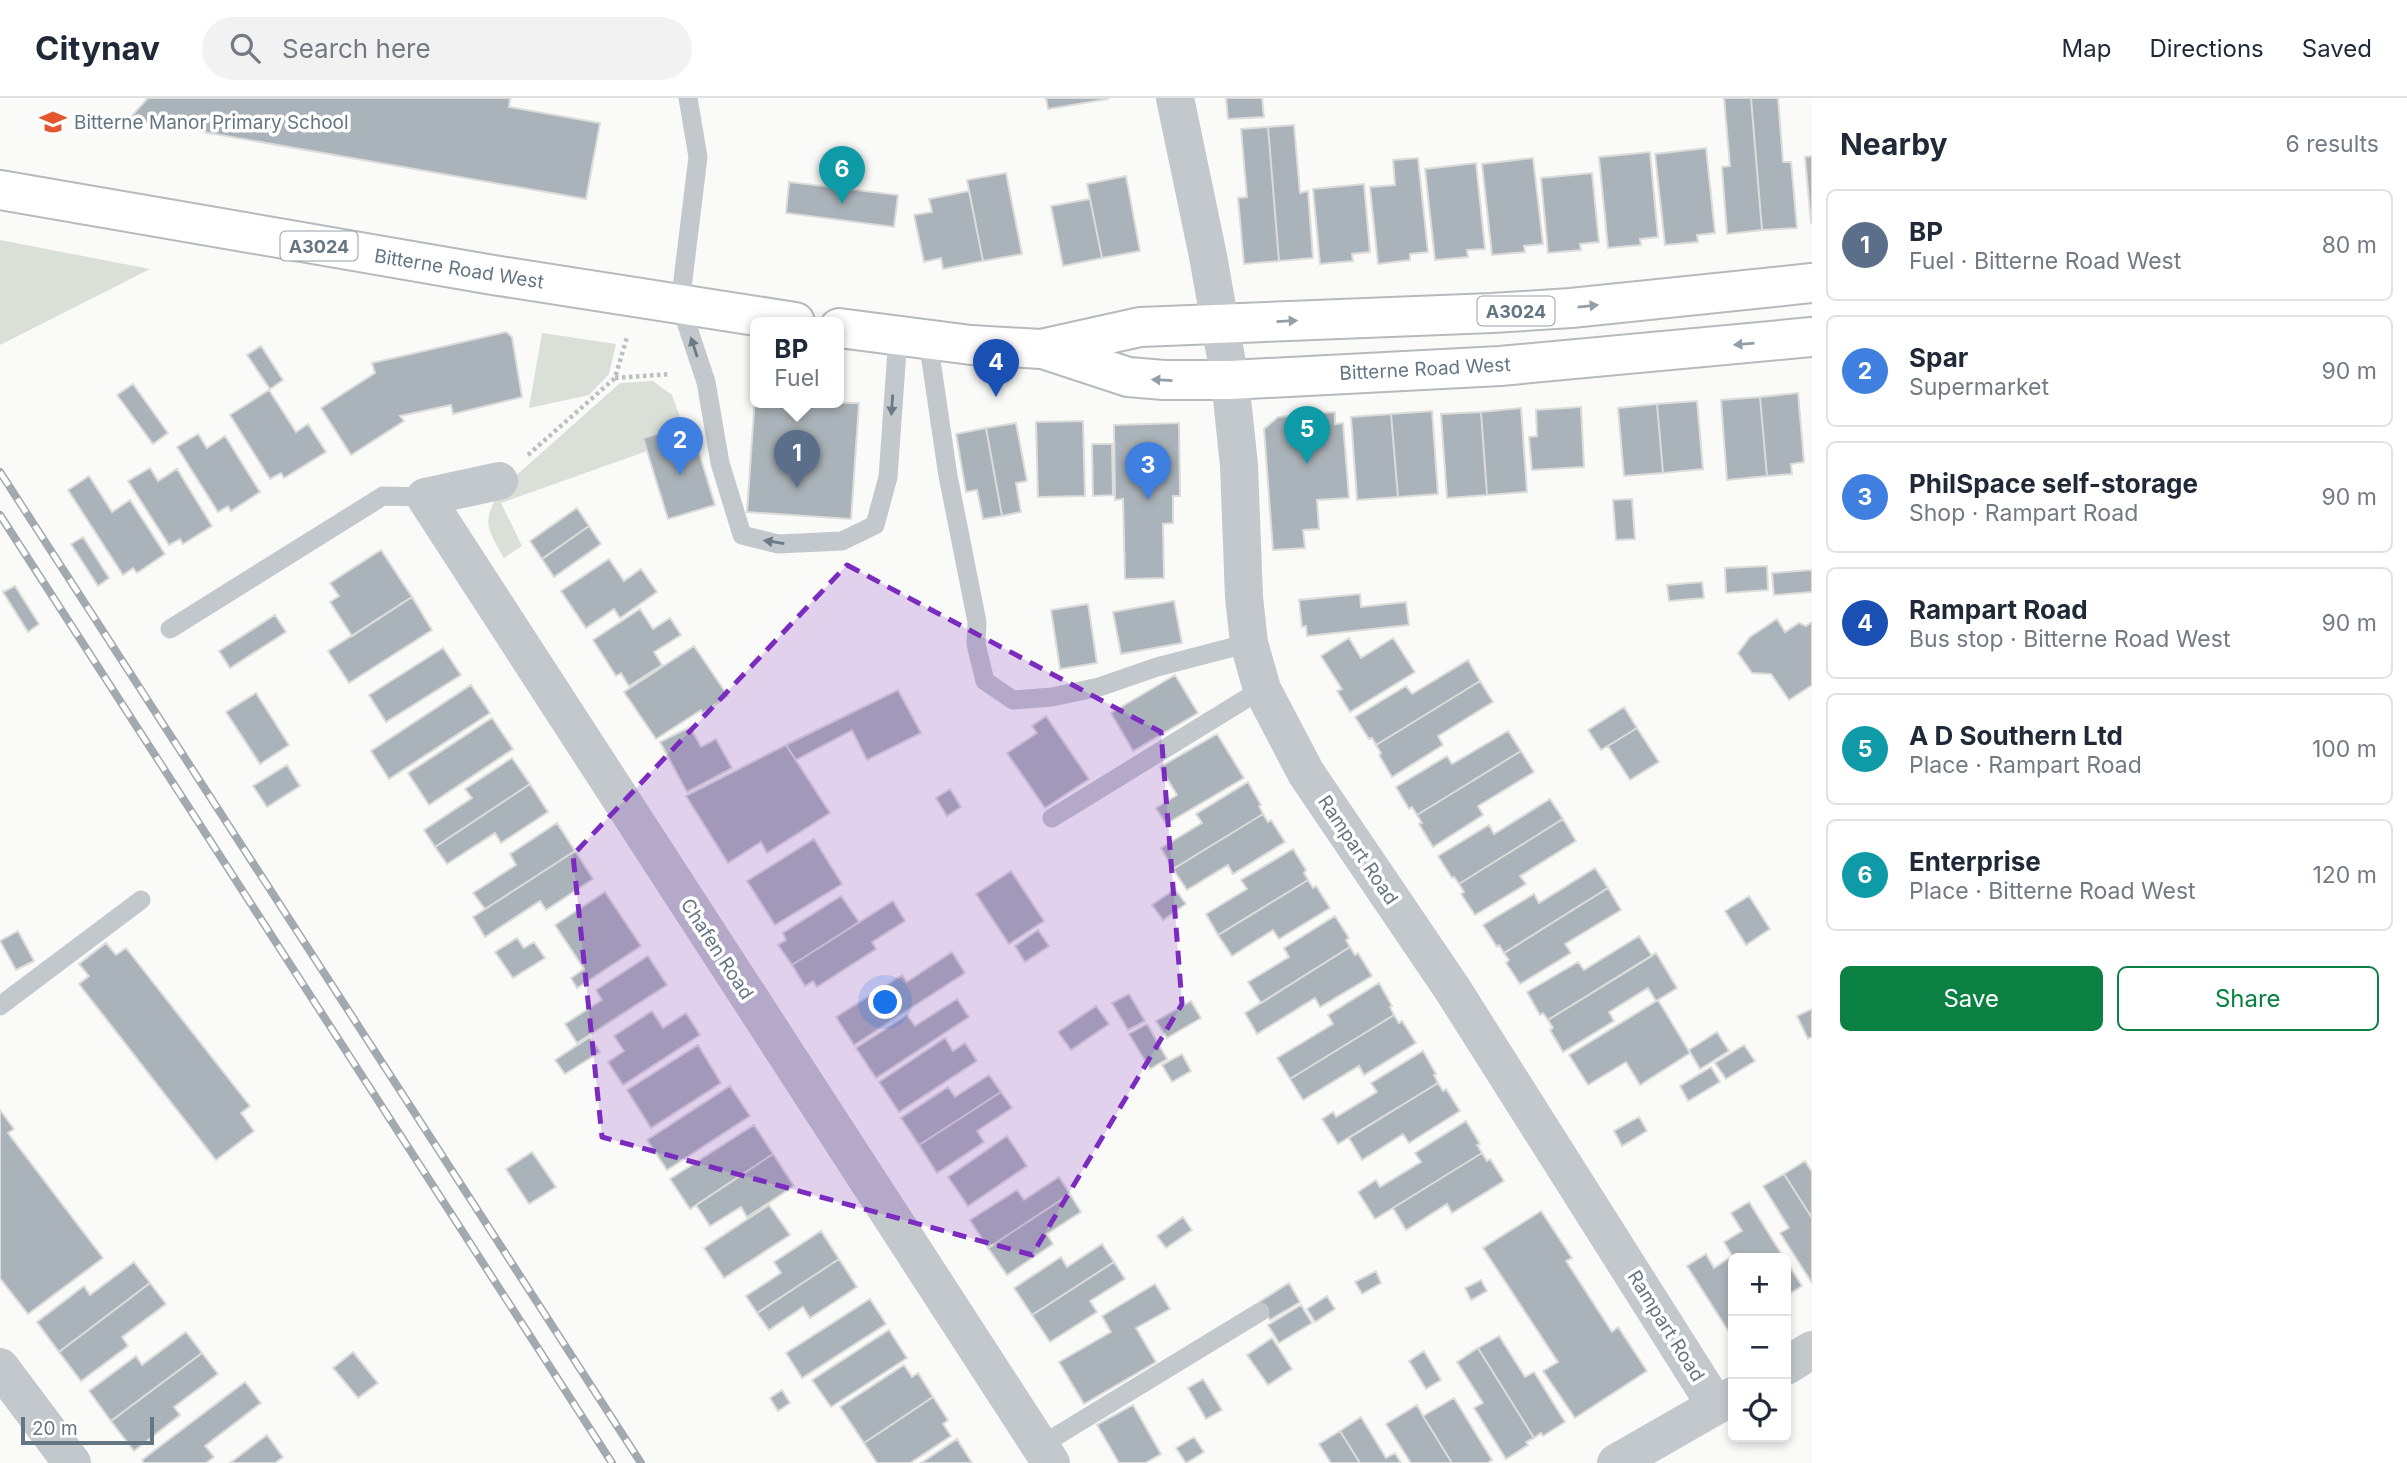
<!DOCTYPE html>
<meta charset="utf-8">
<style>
:root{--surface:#fff;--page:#f2f2f3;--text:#1f2937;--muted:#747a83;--line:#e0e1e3;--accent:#0b8043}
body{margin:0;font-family:Inter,sans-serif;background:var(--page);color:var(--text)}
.controls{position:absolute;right:21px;bottom:21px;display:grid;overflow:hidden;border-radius:10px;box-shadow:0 4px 10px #0003}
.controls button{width:63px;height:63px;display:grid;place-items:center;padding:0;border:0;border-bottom:2px solid var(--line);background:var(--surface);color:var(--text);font:35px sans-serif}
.scale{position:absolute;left:21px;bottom:18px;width:133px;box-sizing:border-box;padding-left:7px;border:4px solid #657683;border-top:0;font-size:19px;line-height:24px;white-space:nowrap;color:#657683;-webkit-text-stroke:5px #fff;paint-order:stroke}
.you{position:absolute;left:886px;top:905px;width:24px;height:24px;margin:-18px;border:5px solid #fff;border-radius:50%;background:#1a73e8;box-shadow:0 0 0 10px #1a73e833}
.badge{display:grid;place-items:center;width:46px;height:46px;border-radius:50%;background:var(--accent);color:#fff;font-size:23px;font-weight:700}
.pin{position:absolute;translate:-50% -58px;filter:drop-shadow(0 2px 4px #0008)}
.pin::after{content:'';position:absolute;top:37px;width:24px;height:21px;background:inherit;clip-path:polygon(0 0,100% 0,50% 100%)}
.popup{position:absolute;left:750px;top:219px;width:94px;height:91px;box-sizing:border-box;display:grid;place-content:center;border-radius:10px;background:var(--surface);filter:drop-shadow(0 2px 5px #0005);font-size:23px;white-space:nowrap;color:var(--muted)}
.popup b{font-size:26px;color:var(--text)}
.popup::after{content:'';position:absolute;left:50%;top:100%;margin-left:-14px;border:14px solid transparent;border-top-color:var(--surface)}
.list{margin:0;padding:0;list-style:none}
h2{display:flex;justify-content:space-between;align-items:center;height:91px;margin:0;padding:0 28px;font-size:30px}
h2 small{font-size:23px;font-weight:400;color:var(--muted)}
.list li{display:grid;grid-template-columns:46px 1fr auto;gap:21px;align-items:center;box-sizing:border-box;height:112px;margin:0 14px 14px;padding:0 14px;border:2px solid var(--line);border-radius:10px}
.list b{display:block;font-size:26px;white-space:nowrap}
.list p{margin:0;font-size:23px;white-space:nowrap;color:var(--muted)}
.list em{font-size:23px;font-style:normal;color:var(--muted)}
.actions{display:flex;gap:14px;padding:21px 28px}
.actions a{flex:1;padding:16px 0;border:2px solid var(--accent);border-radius:10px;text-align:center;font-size:24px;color:var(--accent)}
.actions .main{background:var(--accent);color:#fff}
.icon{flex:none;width:38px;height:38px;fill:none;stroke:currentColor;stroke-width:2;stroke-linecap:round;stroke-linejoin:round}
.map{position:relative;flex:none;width:1812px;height:1365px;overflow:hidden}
header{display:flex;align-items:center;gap:42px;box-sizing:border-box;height:98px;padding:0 35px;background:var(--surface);border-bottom:2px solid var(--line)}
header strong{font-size:33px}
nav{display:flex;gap:38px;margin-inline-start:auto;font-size:24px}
.search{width:490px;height:63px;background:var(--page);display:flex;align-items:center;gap:18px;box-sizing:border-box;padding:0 24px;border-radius:38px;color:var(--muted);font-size:26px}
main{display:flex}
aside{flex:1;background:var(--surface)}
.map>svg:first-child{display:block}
.green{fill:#dadfd7}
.building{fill:#aab3b9;stroke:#dcdcda;stroke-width:2}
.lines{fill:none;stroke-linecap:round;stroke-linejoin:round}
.primary-casing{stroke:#b5babe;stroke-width:42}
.path{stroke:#bbbfc2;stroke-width:4.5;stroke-dasharray:3.5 3.5;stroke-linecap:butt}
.lane{stroke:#c3c8cc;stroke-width:19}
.street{stroke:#c3c8cc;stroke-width:38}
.primary{stroke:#fff;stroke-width:38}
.rail-casing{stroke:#a2aab0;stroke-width:8}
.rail{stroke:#fff;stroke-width:5;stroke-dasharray:16;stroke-linecap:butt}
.oneway{fill:#939fa8}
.oneway2{fill:#6a7a87}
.marked{fill:#7b2cbf;fill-opacity:0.2;stroke:#7b2cbf;stroke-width:5;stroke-dasharray:14 9;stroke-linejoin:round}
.labels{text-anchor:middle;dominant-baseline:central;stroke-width:7;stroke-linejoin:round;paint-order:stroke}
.shield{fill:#fff;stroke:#939fa8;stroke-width:2}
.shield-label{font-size:18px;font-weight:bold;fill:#657683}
.poi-label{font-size:19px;fill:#657683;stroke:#fff;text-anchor:start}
.street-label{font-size:19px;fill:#657683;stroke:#fff}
</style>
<header>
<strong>Citynav</strong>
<div class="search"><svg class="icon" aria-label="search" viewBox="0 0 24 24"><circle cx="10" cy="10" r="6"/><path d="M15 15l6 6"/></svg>Search here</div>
<nav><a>Map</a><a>Directions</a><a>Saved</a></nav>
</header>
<main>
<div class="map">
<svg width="1812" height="1365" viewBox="0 0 1812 1365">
<rect width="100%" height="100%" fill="#fafaf8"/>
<path class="green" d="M0 142 150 171 0 247Z
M542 235 616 246 609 276 589 297 529 310Z
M653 283 672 297 683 327 644 340 647 353 501 405 522 448 504 460C485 427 482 423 502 390L620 285Z"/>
<path class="building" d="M148 0H510L509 9 600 25 586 101 129 21Z
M1046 0H1108V1L1048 11Z
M1226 0H1262L1264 19 1228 21Z
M1724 0H1751L1762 132 1727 136 1722 69 1730 68Z
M1751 0H1778L1783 64H1791L1797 130 1762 132Z
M1294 27 1300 95 1308 93 1313 160 1279 163 1268 29Z
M1268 29 1279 163 1244 166 1238 100 1247 99 1241 31Z
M1706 50 1715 135 1697 137 1698 144 1665 147 1655 56Z
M1650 54 1658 139 1640 141 1641 147 1608 150 1599 59Z
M1812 58V125H1811L1805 59Z
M1418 60 1428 154 1410 156V162L1378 166 1370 89 1395 87 1393 62Z
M1533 60 1543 146 1524 148 1525 154 1492 157 1482 66Z
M1476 65 1485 151 1467 152 1468 159 1435 162 1425 71Z
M1006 75 1022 156 983 163 967 82Z
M1592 75 1599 144 1580 146 1581 152 1548 155 1541 80Z
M1126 78 1140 153 1102 160 1087 86Z
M789 84 898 97 894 129 786 115Z
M1364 86 1370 154 1352 156 1353 163 1320 166 1313 91Z
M969 93 983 163 943 171 941 160 924 164 914 117 932 114 929 101Z
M1090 101 1102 160 1063 168 1051 108Z
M506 234 512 239 522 299 453 316 451 307 400 318 404 323 351 357 321 310 375 275 372 265Z
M261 248 283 282 270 291 247 257Z
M133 286 168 335 153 346 117 297Z
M269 292 296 334 308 326 326 354 284 380 281 375 270 381 230 317Z
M1798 295 1804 364 1791 366 1792 376 1767 378 1760 299Z
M755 298V304L859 305 851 421 747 414Z
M1760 299 1767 378 1727 382 1721 302Z
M1697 303 1703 371 1663 375 1657 306Z
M1657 306 1663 375 1624 378 1618 310Z
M1581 309 1584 369 1532 372 1529 339 1537 338 1536 312Z
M1521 310 1527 394 1487 397 1481 314Z
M1432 313 1438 396 1398 399 1391 316Z
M1335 314V326L1343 325 1349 400 1317 402 1319 431 1303 432 1305 450 1273 452 1264 331 1278 319Z
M1481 314 1487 397 1447 400 1441 316Z
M1391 316 1398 399 1357 402 1351 319Z
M1083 323 1085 398 1038 399 1036 324Z
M690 325 715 407 668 421 643 340Z
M1016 325 1027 383 1016 385 1021 414 1002 418 986 330Z
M1179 325 1180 398H1173V425L1163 426 1164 480 1125 481 1123 401 1115 402 1114 327Z
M986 330 1002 418 983 421 977 392 966 394 956 336Z
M198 336 207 350 225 338 260 394 231 413 228 408 218 414 177 349Z
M1092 346H1112L1113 397 1093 398Z
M150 370 158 383 177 371 212 428 183 446 180 441 169 447 128 383Z
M89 378 112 414 130 402 165 456 137 475 133 470 123 477 68 392Z
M1632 401 1635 441 1616 442 1613 402Z
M577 410 589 428 542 461 530 443Z
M589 428 601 446 554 479 542 461Z
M83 439 109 480 98 488 71 446Z
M381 452 412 499 352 538 330 504 339 498 330 485Z
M609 461 624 483 641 471 657 494 620 520 614 511 586 530 561 493Z
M1767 468 1768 492 1726 495 1725 470Z
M1812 472V494L1774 497 1772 475Z
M1702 484 1704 500 1669 503 1667 487Z
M15 488 39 526 28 534 3 494Z
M1360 496 1361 509 1406 504 1409 527 1307 538 1306 528 1302 529 1299 502Z
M412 499 432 532 349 585 328 553Z
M1174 503 1182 545 1121 556 1113 514Z
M1088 506 1097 565 1060 571 1051 512Z
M640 511 653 531 670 520 681 537 654 554 662 567 629 588 621 575 616 578 593 542Z
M275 517 286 534 230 570 219 553Z
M1777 521 1785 534 1799 525 1806 528 1812 524V587L1789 602 1771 576 1752 575 1738 555 1750 539Z
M1349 540 1361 560 1393 540 1415 574 1350 614 1337 593 1342 591 1321 558Z
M694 548 728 598 703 615 701 612 656 641 624 594Z
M443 550 461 577 386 624 369 597Z
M1468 562 1480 583 1376 647 1372 640 1369 641 1355 619 1406 588 1412 596Z
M1175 577 1198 615 1133 653 1111 615Z
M1480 583 1493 604 1438 638 1443 647 1392 679 1379 657 1381 655 1376 647Z
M471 587 490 615 389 681 371 653Z
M898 592 921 635 867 662 852 632 796 662 786 647Z
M256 595 289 647 260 666 226 614Z
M1624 609 1637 630 1601 652 1588 632Z
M1046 618 1089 681 1045 710 1007 655 1037 635 1032 628Z
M492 620 513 651 429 707 408 675Z
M690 629 701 649 716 641 732 670 687 694 660 644Z
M1637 630 1659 664 1630 682 1608 648Z
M1508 633 1521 653 1417 717 1412 709 1409 711 1396 689 1447 658 1452 666Z
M1217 636 1244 680 1166 726 1156 710 1177 697 1160 669Z
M786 647 830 715 767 755 761 744 728 765 686 698Z
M1521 653 1534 674 1478 708 1483 717 1433 749 1419 726 1422 725 1417 717Z
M512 660 530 686 435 749 424 732 472 700 465 691Z
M287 667 300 688 267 709 253 688Z
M1248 684 1261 707 1259 708 1263 716 1173 771 1161 750 1202 725 1196 716Z
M530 686 548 714 501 745 495 735 447 766 435 749Z
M950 691 961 709 947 718 936 700Z
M1550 701 1563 721 1459 786 1454 779 1452 780 1438 758 1489 727 1494 736Z
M1263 716 1268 724 1271 722 1285 744 1233 776 1228 767 1187 792 1173 771Z
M1563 721 1576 743 1520 778 1526 786 1475 817 1461 796 1464 794 1459 786Z
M557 725 575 753 485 811 473 795 516 767 510 756Z
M814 741 842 786 775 827 747 783Z
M1293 751 1306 772 1304 775 1308 782 1218 837 1206 816 1247 791 1241 782Z
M575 753 593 781 546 812 540 803 485 839 473 819Z
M1595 770 1608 790 1504 855 1499 847 1497 849 1483 827 1534 796 1539 805Z
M1011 773 1044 823 1009 846 976 796Z
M1308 782 1313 790 1316 788 1330 810 1279 841 1273 832 1232 858 1218 837Z
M1608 790 1621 812 1565 846 1571 855 1520 886 1506 865 1509 862 1504 855Z
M1175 791 1186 806 1163 822 1152 807Z
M605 794 641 848 577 890 571 880 584 871 555 827Z
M841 798 859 824 792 867 778 847 786 842 783 835Z
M1749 798 1770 831 1746 847 1725 813Z
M893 803 905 823 872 844 876 851 817 889 813 883 805 888 792 867Z
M1335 818 1349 840 1346 842 1350 849 1261 905 1248 884 1289 859 1284 850Z
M1038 832 1049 848 1025 864 1015 848Z
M18 833 34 863 16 872 0 843Z
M1639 838 1652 858 1548 922 1543 915 1540 917 1527 894 1578 864 1584 872Z
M517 840 524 850 534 844 545 860 513 880 495 854Z
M106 845 116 857 126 850 250 1008 241 1015 254 1033 216 1062 79 886 89 878 79 866Z
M1350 849 1355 857 1358 855 1372 878 1320 909 1315 900 1257 936 1245 915Z
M952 854 965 875 854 947 836 919 902 877 907 884Z
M1656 855 1677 890 1656 903 1648 890 1609 914 1614 923 1563 954 1550 932 1553 930 1548 922Z
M648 858 667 887 577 945 565 926 602 902 596 892Z
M1379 885 1392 908 1390 909 1394 917 1290 981 1277 960 1333 926 1328 917Z
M1129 896 1145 923 1128 932 1112 905Z
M957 901 969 919 876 980 856 950 907 917 915 928Z
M1658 902 1690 955 1640 987 1626 964 1588 987 1569 957Z
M1191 903 1201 920 1167 940 1156 923Z
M1096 908 1109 926 1071 952 1058 934Z
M1812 911V939L1808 941 1797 918Z
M652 913 663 930 686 915 700 937 623 987 608 964 624 953 614 938Z
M1394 917 1399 925 1402 923 1416 945 1364 977 1359 968 1303 1002 1290 981Z
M1147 926 1167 961 1150 971 1129 936Z
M1717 934 1729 953 1700 971 1689 952Z
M590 939 600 954 565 976 555 962Z
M945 940 953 953 965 945 977 963 899 1014 879 984Z
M698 947 721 985 651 1030 627 992Z
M1744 947 1755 963 1726 981 1715 965Z
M1423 953 1436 976 1434 977 1438 985 1338 1046 1322 1021 1333 1014 1336 1019 1377 994 1371 985Z
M1182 956 1191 973 1172 984 1162 967Z
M1711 969 1720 984 1688 1003 1680 988Z
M989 977 1001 994 919 1047 901 1020 948 989 955 999Z
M1438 985 1443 993 1446 991 1460 1013 1409 1045 1403 1036 1362 1062 1349 1040Z
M730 988 750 1018 667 1072 647 1042Z
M1001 994 1012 1010 977 1033 984 1044 937 1075 919 1047Z
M0 1012 14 1031 8 1035 103 1160 28 1216 0 1180Z
M1639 1019 1647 1033 1622 1048 1614 1033Z
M1466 1023 1480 1046 1477 1047 1482 1055 1375 1121 1358 1094 1376 1082 1380 1089 1421 1064 1415 1055Z
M754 1027 773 1056 690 1111 670 1081Z
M1007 1038 1027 1068 968 1108 948 1079Z
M532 1054 556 1089 529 1106 506 1071Z
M1482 1055 1487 1063 1490 1061 1504 1083 1452 1115 1447 1106 1406 1132 1393 1110Z
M773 1056 794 1088 747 1119 741 1109 710 1128 696 1107Z
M1805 1063 1812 1074V1120L1784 1076Z
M1784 1076 1812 1120V1185L1780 1135 1789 1130 1763 1088Z
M1059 1079 1070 1096 988 1150 970 1122 1017 1092 1024 1102Z
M1070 1096 1081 1114 1047 1136 1053 1146 1007 1177 988 1150Z
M1749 1104 1784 1160H1734L1732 1158 1724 1144 1742 1133 1731 1115Z
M769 1107 790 1137 724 1180 704 1150Z
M1541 1113 1572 1160 1566 1163 1612 1234 1618 1229 1647 1273 1575 1320 1543 1273 1558 1264 1483 1150Z
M1183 1119 1192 1132 1166 1150 1157 1138Z
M821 1133 839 1161 757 1215 746 1198 781 1175 774 1164Z
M1102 1146 1114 1164 1032 1217 1014 1190 1061 1159 1067 1169Z
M1706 1156 1714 1170 1732 1158 1734 1160 1733 1232 1729 1234 1687 1168Z
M839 1161 857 1189 810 1220 803 1209 769 1232 757 1215Z
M1786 1163 1802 1188 1788 1197 1790 1200 1786 1203Z
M134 1164 150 1185 59 1254 37 1224 84 1188 90 1197Z
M1114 1164 1125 1181 1090 1203 1097 1214 1050 1244 1032 1217Z
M1376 1173 1381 1185 1362 1196 1355 1184Z
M1481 1182 1487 1193 1471 1202 1465 1190Z
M150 1185 166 1206 122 1239 128 1248 81 1283 59 1254Z
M1289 1185 1300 1204 1270 1222 1259 1204Z
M1155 1186 1170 1211 1136 1230 1156 1264 1084 1306 1059 1264 1111 1234 1102 1218Z
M1327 1198 1335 1211 1315 1224 1307 1211Z
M870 1201 886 1226 802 1280 786 1255Z
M1301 1207 1312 1225 1279 1245 1268 1227Z
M889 1232 907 1260 831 1309 812 1282Z
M186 1234 202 1255 111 1323 89 1293 136 1258 142 1267Z
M1499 1238 1525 1279 1534 1274 1565 1324 1543 1338 1541 1335 1534 1340 1478 1250Z
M1272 1240 1292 1271 1268 1287 1247 1257Z
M1478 1250 1534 1340 1526 1344 1528 1347 1506 1361 1474 1310 1483 1305 1457 1264Z
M1424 1253 1441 1282 1426 1291 1409 1263Z
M353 1254 378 1285 358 1300 333 1270Z
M202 1255 218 1276 174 1309 180 1317 134 1353 111 1323Z
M904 1267 912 1279 918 1275 933 1299 864 1345 840 1309Z
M1203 1281 1222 1312 1206 1321 1188 1290Z
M245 1284 261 1305 205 1348 214 1359 206 1365H144L142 1362Z
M782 1292 790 1305 778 1313 770 1300Z
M933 1299 948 1322 943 1326 951 1338 910 1365H877L864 1345Z
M1454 1300 1492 1362 1487 1365H1452L1423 1318Z
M1133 1307 1161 1356 1145 1365H1119L1097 1327Z
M1417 1307 1423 1318 1452 1365H1411L1386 1326Z
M1361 1319 1386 1360 1395 1355 1401 1365H1360L1340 1333Z
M1340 1333 1360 1365H1331L1319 1346Z
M267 1337 283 1359 275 1365H230Z
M1194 1339 1204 1354 1186 1365 1176 1350Z
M957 1341 972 1365H921Z"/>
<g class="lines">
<defs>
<path id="primary" d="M0 92 493 177 795 224
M839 230 971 247 1041 251 1140 229 1492 215 1571 210 1812 185
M1043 251 1128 279 1164 282H1230L1500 268 1812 239"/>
</defs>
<use href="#primary" class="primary-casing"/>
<path class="path" d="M615 280 670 276
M528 357 615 280 627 239"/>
<path class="lane" d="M688 0 698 59 680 206 706 284 720 365 742 437 778 446 842 443 875 427 888 379 898 239
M928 242 948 378 977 524 976 546 985 583 1013 602 1052 599 1099 589 1157 569 1249 545
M170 531 383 398 425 399
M1052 720 1262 591
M0 908 141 802
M1040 1348 1260 1214"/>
<path class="street" d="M1175 0 1208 158 1230 282 1239 367 1244 499 1249 545 1262 591 1306 675 1453 892 1716 1308
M499 383 425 399 1051 1365
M1786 1268 1812 1252
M0 1269 72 1365
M1616 1365 1733 1298"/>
<use href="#primary" class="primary"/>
<defs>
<path id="rail" d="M0 374 641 1365
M0 417 612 1365"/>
</defs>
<use href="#rail" class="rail-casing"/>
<use href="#rail" class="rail"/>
</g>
<defs><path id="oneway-solid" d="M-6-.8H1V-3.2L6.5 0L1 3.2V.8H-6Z" transform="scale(1.75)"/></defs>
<g class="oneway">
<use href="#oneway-solid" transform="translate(1588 208) rotate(-6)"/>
<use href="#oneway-solid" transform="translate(1287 223) rotate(-3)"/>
<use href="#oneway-solid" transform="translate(1744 246) rotate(175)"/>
<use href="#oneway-solid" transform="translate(1162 282) rotate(-177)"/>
</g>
<g class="oneway2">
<use href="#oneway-solid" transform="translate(694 249) rotate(-108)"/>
<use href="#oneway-solid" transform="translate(892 307) rotate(94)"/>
<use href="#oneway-solid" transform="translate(774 444) rotate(-171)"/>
</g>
<path class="marked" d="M847 467 1161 634 1182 906 1032 1157 602 1039 573 757Z"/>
<defs>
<symbol id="school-bare" viewBox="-9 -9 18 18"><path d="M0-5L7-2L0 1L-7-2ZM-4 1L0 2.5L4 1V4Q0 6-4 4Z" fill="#e4572e" stroke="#fff" stroke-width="2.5" paint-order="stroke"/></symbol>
</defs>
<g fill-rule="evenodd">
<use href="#school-bare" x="34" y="5" width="38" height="38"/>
</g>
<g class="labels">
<g class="shield">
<rect x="280.5" y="133.5" width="77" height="29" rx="5"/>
<rect x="1477.5" y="198.5" width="77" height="29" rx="5"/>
</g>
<g class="shield-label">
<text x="319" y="148">A3024</text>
<text x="1516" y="213">A3024</text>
</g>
<g class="poi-label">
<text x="74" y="24">Bitterne Manor Primary School</text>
</g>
<g class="street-label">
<text transform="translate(459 171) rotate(9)">Bitterne Road West</text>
<text transform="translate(1425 271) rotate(-3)">Bitterne Road West</text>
<text transform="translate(1358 752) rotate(56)">Rampart Road</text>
<text transform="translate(717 851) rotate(57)">Chafen Road</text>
<text transform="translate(1666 1228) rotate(58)">Rampart Road</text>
</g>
</g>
</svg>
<div class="controls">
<button>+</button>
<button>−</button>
<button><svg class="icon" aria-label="locate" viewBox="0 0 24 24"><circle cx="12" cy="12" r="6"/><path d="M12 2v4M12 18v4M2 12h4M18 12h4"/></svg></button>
</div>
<div class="scale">20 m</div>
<div class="you"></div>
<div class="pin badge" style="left:797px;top:390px;background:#5c6f8a">1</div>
<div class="popup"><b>BP</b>Fuel</div>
<div class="pin badge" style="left:680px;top:377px;background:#3f7fe0">2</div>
<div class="pin badge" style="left:1148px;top:402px;background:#3f7fe0">3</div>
<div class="pin badge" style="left:996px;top:299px;background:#1a4fb4">4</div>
<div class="pin badge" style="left:1307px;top:366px;background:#0f9aa8">5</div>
<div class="pin badge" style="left:842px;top:106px;background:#0f9aa8">6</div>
</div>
<aside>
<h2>Nearby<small>6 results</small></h2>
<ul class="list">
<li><span class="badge" style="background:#5c6f8a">1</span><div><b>BP</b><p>Fuel · Bitterne Road West</p></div><em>80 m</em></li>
<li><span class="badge" style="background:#3f7fe0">2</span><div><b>Spar</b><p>Supermarket</p></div><em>90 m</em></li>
<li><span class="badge" style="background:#3f7fe0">3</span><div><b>PhilSpace self-storage</b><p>Shop · Rampart Road</p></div><em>90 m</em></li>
<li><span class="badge" style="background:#1a4fb4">4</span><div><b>Rampart Road</b><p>Bus stop · Bitterne Road West</p></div><em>90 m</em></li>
<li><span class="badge" style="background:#0f9aa8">5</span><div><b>A D Southern Ltd</b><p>Place · Rampart Road</p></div><em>100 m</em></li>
<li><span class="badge" style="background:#0f9aa8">6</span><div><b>Enterprise</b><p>Place · Bitterne Road West</p></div><em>120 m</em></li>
</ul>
<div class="actions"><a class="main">Save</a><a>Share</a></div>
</aside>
</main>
